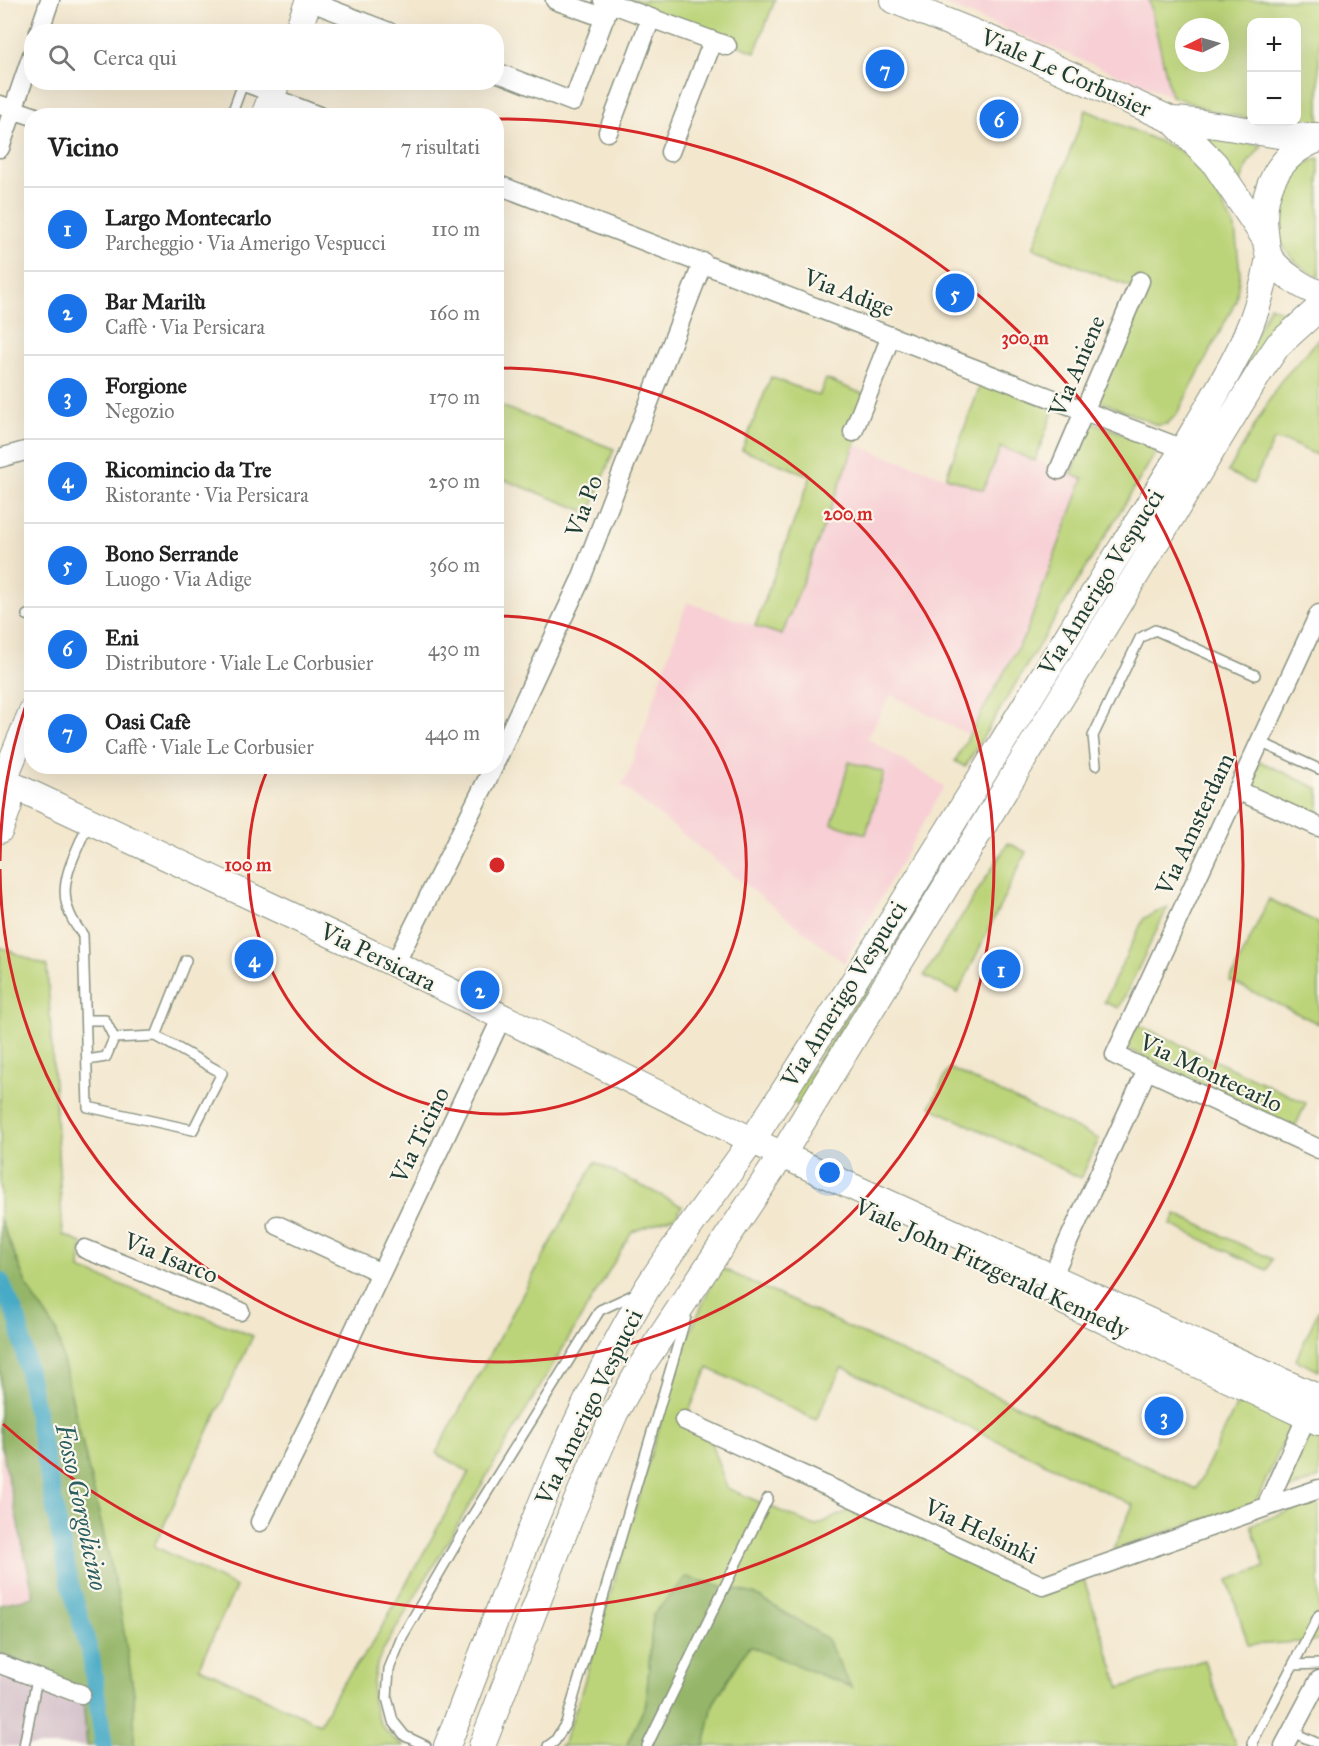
<!DOCTYPE html>
<html lang="it">
<meta charset="utf-8">
<style>
:root{--surface:#fff;--page:#f2f2f2;--text:#222;--muted:#767676;--line:#e0e0e0;--accent:#1a73e8}
body{margin:0;font-family:"IM FELL Great Primer",serif;background:var(--page);color:var(--text)}
.controls{position:absolute;right:18px;top:18px;display:grid;overflow:hidden;border-radius:12px;box-shadow:0 6px 24px #0002}
.controls button{width:54px;height:54px;display:grid;place-items:center;padding:0;border:0;border-bottom:2px solid var(--line);background:var(--surface);color:var(--text);font:30px sans-serif}
.compass{position:absolute;left:1175px;top:18px;width:54px;height:54px;border-radius:50%;background:var(--surface);box-shadow:0 6px 24px #0002;rotate:265deg}
.you{position:absolute;left:830px;top:1173px;width:21px;height:21px;margin:-15px;border:4px solid #fff;border-radius:50%;background:#1a73e8;box-shadow:0 0 0 9px #1a73e833}
.badge{display:grid;place-items:center;width:39px;height:39px;border-radius:50%;background:var(--accent);color:#fff;font-size:20px;font-weight:700}
.pin{position:absolute;translate:-50% -50%;border:3px solid #fff;box-shadow:0 2px 6px #0006}
.list{margin:0;padding:0;list-style:none}
h2{display:flex;justify-content:space-between;align-items:center;height:78px;margin:0;padding:0 24px;font-size:26px}
h2 small{font-size:20px;font-weight:400;color:var(--muted)}
.list li{display:grid;grid-template-columns:39px 1fr auto;gap:18px;align-items:center;box-sizing:border-box;height:84px;padding:0 24px;border-top:2px solid var(--line)}
.list b{display:block;font-size:22px;white-space:nowrap}
.list p{margin:0;font-size:20px;white-space:nowrap;color:var(--muted)}
.list em{font-size:20px;font-style:normal;color:var(--muted)}
.icon{flex:none;width:33px;height:33px;fill:none;stroke:currentColor;stroke-width:2;stroke-linecap:round;stroke-linejoin:round}
.map{position:relative;flex:none;width:1319px;height:1746px;overflow:hidden}
.search{position:absolute;background:var(--surface);box-shadow:0 6px 24px #0002;left:24px;top:24px;width:480px;height:66px;display:flex;align-items:center;gap:15px;box-sizing:border-box;padding:0 21px;border-radius:24px;color:var(--muted);font-size:22px}
.panel{position:absolute;background:var(--surface);box-shadow:0 6px 24px #0002;left:24px;top:108px;width:480px;height:666px;border-radius:24px}
.map>svg:first-child{display:block}
.built{fill:#f7cfd4}
.industrial{fill:#d2bdc8}
.green{fill:#bcd479;stroke:#6e8856;stroke-width:1.5;fill-rule:evenodd}
.forest{fill:#95b669;stroke:#5a7a4e;stroke-width:1.5}
.lines{fill:none;stroke-linecap:round;stroke-linejoin:round}
.canal{stroke:#47aac6;stroke-width:18}
.lane-casing{stroke:#899281;stroke-width:12}
.street-casing{stroke:#899281;stroke-width:21}
.secondary-casing{stroke:#899281;stroke-width:28}
.lane{stroke:#fff;stroke-width:9}
.street{stroke:#fff;stroke-width:18}
.secondary{stroke:#fff;stroke-width:26}
.ring{fill:none;stroke:#d62828;stroke-width:3}
.labels{text-anchor:middle;dominant-baseline:central;stroke-width:4.5;stroke-linejoin:round;paint-order:stroke}
.street-label{font-size:24px;fill:#1f3d34;stroke:#fbf7ec}
.water-label{font-size:26px;font-style:italic;fill:#2b5e60;stroke:#fbf7ec}
.centre{fill:#d62828;stroke:#fbf7ec;stroke-width:3}
.ring-label{font-size:18px;text-anchor:middle;font-weight:bold;fill:#d62828;stroke:#fbf7ec;stroke-width:4.5;stroke-linejoin:round;paint-order:stroke}
</style>
<div class="map">
<svg width="1319" height="1746" viewBox="0 0 1319 1746">
<rect width="100%" height="100%" fill="#fbf7ec"/>
<filter id="ink" filterUnits="userSpaceOnUse"><feTurbulence type="fractalNoise" baseFrequency=".0167" numOctaves="2"/><feDisplacementMap in="SourceGraphic" scale="12" xChannelSelector="R" yChannelSelector="G"/><feConvolveMatrix kernelMatrix="1 2 1 2 8 2 1 2 1" color-interpolation-filters="sRGB"/></filter>
<filter id="wash" filterUnits="userSpaceOnUse"><feTurbulence type="fractalNoise" baseFrequency=".008" numOctaves="4" result="noise"/><feDisplacementMap in="SourceGraphic" scale="24" xChannelSelector="R" yChannelSelector="G"/><feGaussianBlur stdDeviation="1.35" result="paint"/><feColorMatrix in="noise" values="0 0 0 0 0 0 0 0 0 0 0 0 0 0 0 0 0 1.4 0 .05"/><feComposite in="paint" operator="in"/></filter>
<g filter="url(#wash)">
<rect width="100%" height="100%" fill="#f3e7ce"/>
<path class="built" d="M934 0H1149L1171 96Z
M855 445 982 490 1001 446 1084 479 1026 633 969 735 891 695 867 738 944 786 844 963 621 785 628 775 687 602 782 635Z
M0 1441 34 1598 0 1604Z"/>
<path class="industrial" d="M0 1653 82 1688 87 1746H0Z"/>
<path class="green" d="M629 0H775L755 52 628 2Z
M1149 0H1319V122H1268H1296V22H1252L1251 119 1215 112 1171 96ZM1184 27H1220V63H1184Z
M1086 110 1179 150 1205 173 1235 228 1240 272 1236 301 1177 414 1167 424 1157 425 1098 400 1146 293 1033 248Z
M1188 128 1225 139 1262 146 1248 163 1240 184Z
M1319 158V277C1262 251 1256 180 1319 158Z
M1270 306 1286 313 1289 319 798 1105 791 1101 866 988 1230 386Z
M1319 339V456L1288 442 1274 440 1253 484 1228 472 1280 382Z
M771 377 819 396 826 379 873 398 782 635 755 626 811 476 742 450Z
M982 381 1054 409 1035 461 1001 447 983 490 946 477Z
M496 404 614 449 590 513 497 477Z
M1090 421 1152 445 1155 454 965 767 955 761 1026 633 1083 479 1072 475Z
M1259 761 1319 789V820L1247 786Z
M849 762 884 772 866 834 832 824Z
M1008 843 1026 852 958 993 924 976Z
M1269 899 1319 923V1024L1230 981Z
M1168 907 1119 1008 1104 1002 1144 918Z
M0 947 47 966 63 1235 82 1243 80 1269 253 1336 154 1546 236 1587 199 1667 320 1724 337 1691 371 1646 469 1472 436 1453 595 1162 682 1206 676 1216 632 1232 382 1652C366 1686 368 1727 405 1746H134V1694L118 1596 56 1330 28 1288 0 1219Z
M1136 1024 1306 1103 1295 1127 1125 1048Z
M949 1068 1099 1139 1081 1178 930 1107Z
M1176 1214 1272 1259 1267 1270 1171 1225Z
M719 1267 1196 1489 1239 1400 1291 1425 1256 1502 1113 1550 1133 1505 842 1367 816 1420 708 1368 683 1425 709 1437 727 1488 815 1526 857 1507 1042 1595 1084 1580 1120 1688 1204 1660 1236 1746H704L713 1704 749 1646 851 1686 826 1638 754 1594 653 1615 646 1704 626 1746H559L564 1742 578 1703 680 1355Z
M1319 1309V1371L1296 1360Z
M1309 1435 1319 1440V1478L1283 1492Z
M1319 1500V1641L1248 1645 1228 1580 1265 1567 1251 1525Z"/>
<path class="forest" d="M0 1219 28 1288 56 1330 118 1596 134 1694V1746H87L82 1688 0 1653V1604L34 1597 0 1441V1342L3 1330 0 1326Z
M686 1577 754 1594 826 1638 851 1687 749 1646 713 1704 704 1746H626L646 1704 653 1615Z"/>
<g class="lines">
<path class="canal" d="M0 1281 18 1321 69 1580 91 1657 104 1746"/>
</g>
</g>
<g filter="url(#ink)">
<g class="lines">
<defs>
<path id="lane" d="M231 116 242 86 269 96
M27 615 32 616
M1260 742 1319 769
M1096 765 1093 736 1140 638 1155 630 1255 675
M88 823C71 866 49 894 83 935L88 1107 193 1130 222 1073 156 1036 114 1038
M86 1020H105L114 1038 106 1057 87 1060
M156 1036 186 960
M1293 1665 1319 1664
M1292 1732 1319 1744
M24 1746 37 1678
M426 1746 405 1736 393 1721 387 1698 389 1669 402 1637 473 1515 600 1310 637 1293
M548 1746 555 1741 566 1723 686 1317
M647 1746 768 1498
M1253 1746 1252 1743 1319 1615"/>
<path id="street" d="M555 0 605 18
M309 1 389 32
M610 3 727 46
M39 32 50 0
M496 72 573 102 610 3 603 0
M271 97 319 116
M0 105 33 116
M608 132 651 18
M0 148 32 55
M670 152 713 41
M496 184 1183 449
M853 432 891 336
M0 458 32 449
M1059 470 1140 281
M1319 614 1115 1055 1319 1149
M496 761 581 579 703 262
M1237 790 1319 827
M395 964 494 766
M277 1225 381 1273
M85 1249 240 1311
M1045 1292 1147 1070
M1307 1416 1266 1507 1319 1489
M684 1420 1043 1586 1266 1507
M260 1522 320 1402 502 1017
M0 1664 81 1694
M1284 1746 1319 1680"/>
<path id="secondary" d="M893 0 995 41 1172 120C1221 122 1269 139 1319 136
M297 32 309 0
M264 116 277 82
M1172 120 1215 164 1264 237
M1319 139C1279 153 1260 190 1265 231 1266 238 1266 251 1270 258 1280 272 1303 288 1319 293
M4 781 395 964 782 1155 1319 1398
M0 789 32 711
M0 830 9 805 4 781
M1065 1302 1319 1422
M447 1746C507 1592 561 1433 646 1290 679 1237 720 1188 755 1136 875 951 990 763 1105 575 1135 526 1166 478 1195 429 1230 370 1258 326 1269 257
M482 1746 572 1512 615 1413 642 1365 782 1155 1261 370 1278 345 1319 308"/>
</defs>
<use href="#lane" class="lane-casing"/>
<use href="#street" class="street-casing"/>
<use href="#secondary" class="secondary-casing"/>
<use href="#lane" class="lane"/>
<use href="#street" class="street"/>
<use href="#secondary" class="secondary"/>
</g>
</g>
<g class="ring">
<path d="M497 616A249 249 0 1 1 268 768"/>
<path d="M0 861A497 497 0 0 1 31 691M497 368A497 497 0 1 1 0 869"/>
<path d="M497 119A746 746 0 1 1 3 1424"/>
</g>
<g class="labels">
<g class="street-label">
<text transform="translate(1066 73) rotate(24)">Viale Le Corbusier</text>
<text transform="translate(849 293) rotate(21)">Via Adige</text>
<text transform="translate(1077 366) rotate(-67)">Via Aniene</text>
<text transform="translate(584 506) rotate(-69)">Via Po</text>
<text transform="translate(1101 582) rotate(-58)">Via Amerigo Vespucci</text>
<text transform="translate(1195 824) rotate(-65)">Via Amsterdam</text>
<text transform="translate(378 957) rotate(26)">Via Persicara</text>
<text transform="translate(844 994) rotate(-58)">Via Amerigo Vespucci</text>
<text transform="translate(1211 1073) rotate(25)">Via Montecarlo</text>
<text transform="translate(420 1135) rotate(-64)">Via Ticino</text>
<text transform="translate(171 1258) rotate(22)">Via Isarco</text>
<text transform="translate(992 1268) rotate(25)">Viale John Fitzgerald Kennedy</text>
<text transform="translate(589 1407) rotate(-64)">Via Amerigo Vespucci</text>
<text transform="translate(981 1531) rotate(25)">Via Helsinki</text>
</g>
<g class="water-label">
<text transform="translate(82 1507) rotate(78)">Fosso Gorgolicino</text>
</g>
</g>
<circle cx="497" cy="865" r="9" class="centre"/>
<g class="ring-label">
<text x="1025" y="344">300 m</text>
<text x="848" y="520">200 m</text>
<text x="248" y="871">100 m</text>
</g>
</svg>
<div class="controls">
<button>+</button>
<button>−</button>
</div>
<svg class="compass" viewBox="-18 -18 36 36"><path d="M0-13l5 13h-10z" fill="#e53935"/><path d="M0 13l5-13h-10z" fill="#767676"/></svg>
<div class="you"></div>
<div class="pin badge" style="left:1001px;top:969px">1</div>
<div class="pin badge" style="left:480px;top:990px">2</div>
<div class="pin badge" style="left:1164px;top:1416px">3</div>
<div class="pin badge" style="left:254px;top:959px">4</div>
<div class="pin badge" style="left:955px;top:293px">5</div>
<div class="pin badge" style="left:999px;top:119px">6</div>
<div class="pin badge" style="left:885px;top:69px">7</div>
<div class="search"><svg class="icon" aria-label="search" viewBox="0 0 24 24"><circle cx="10" cy="10" r="6"/><path d="M15 15l6 6"/></svg>Cerca qui</div>
<section class="panel">
<h2>Vicino<small>7 risultati</small></h2>
<ul class="list">
<li><span class="badge">1</span><div><b>Largo Montecarlo</b><p>Parcheggio · Via Amerigo Vespucci</p></div><em>110 m</em></li>
<li><span class="badge">2</span><div><b>Bar Marilù</b><p>Caffè · Via Persicara</p></div><em>160 m</em></li>
<li><span class="badge">3</span><div><b>Forgione</b><p>Negozio</p></div><em>170 m</em></li>
<li><span class="badge">4</span><div><b>Ricomincio da Tre</b><p>Ristorante · Via Persicara</p></div><em>250 m</em></li>
<li><span class="badge">5</span><div><b>Bono Serrande</b><p>Luogo · Via Adige</p></div><em>360 m</em></li>
<li><span class="badge">6</span><div><b>Eni</b><p>Distributore · Viale Le Corbusier</p></div><em>430 m</em></li>
<li><span class="badge">7</span><div><b>Oasi Cafè</b><p>Caffè · Viale Le Corbusier</p></div><em>440 m</em></li>
</ul>
</section>
</div>
